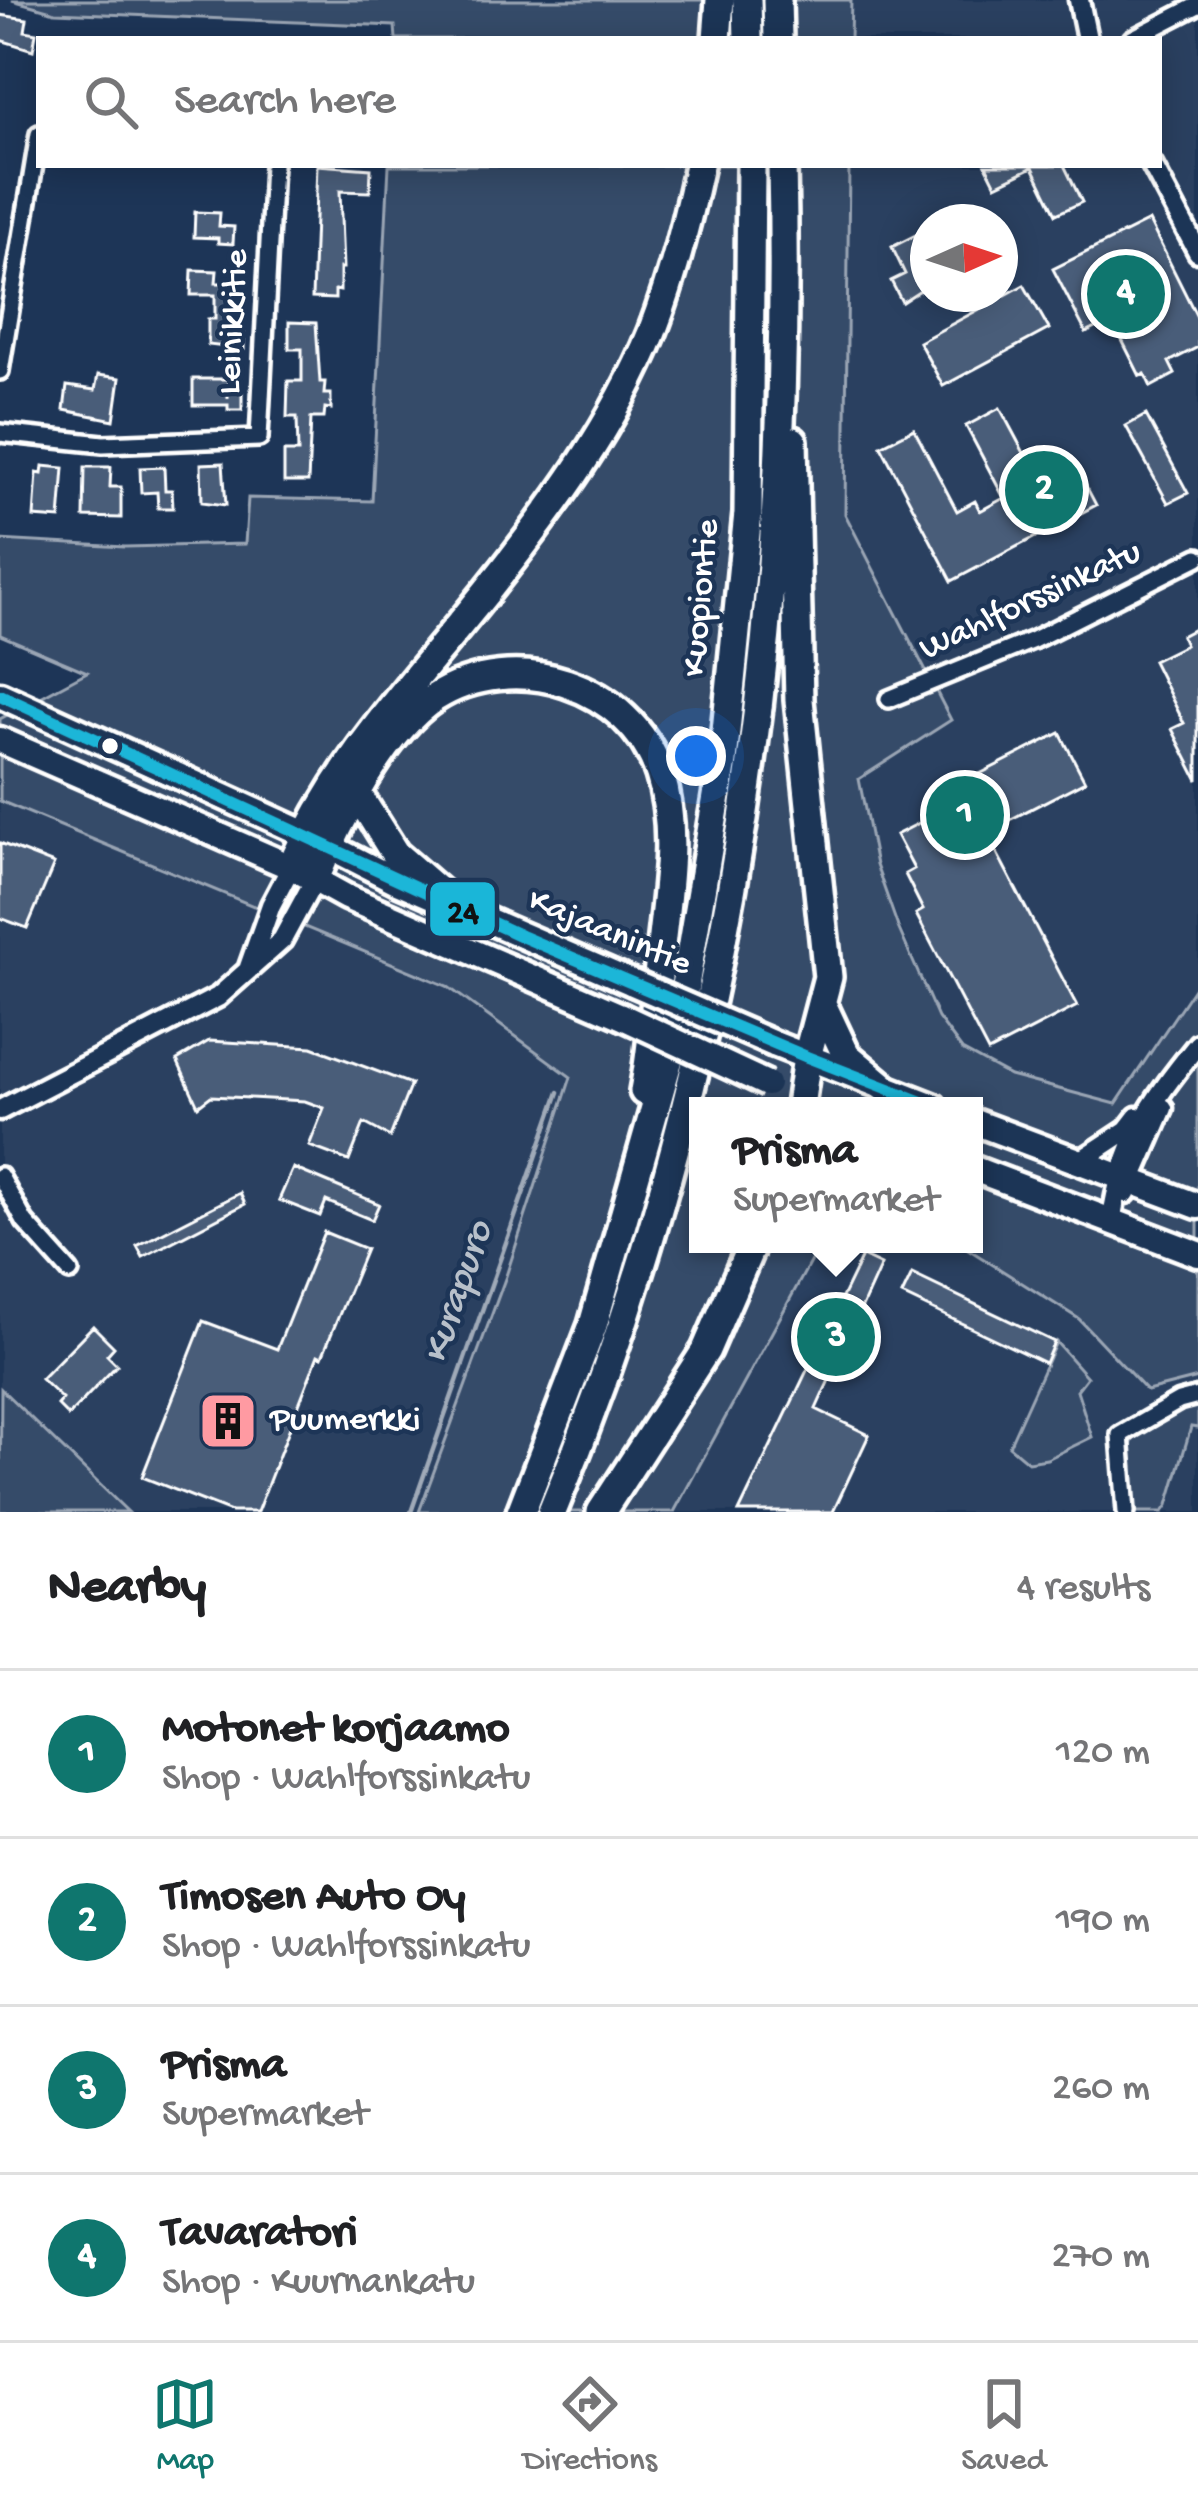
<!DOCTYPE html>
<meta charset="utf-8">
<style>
:root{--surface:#fff;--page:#f6f6f6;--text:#202124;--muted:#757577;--line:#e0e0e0;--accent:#0f766e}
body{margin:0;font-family:"Gochi Hand",sans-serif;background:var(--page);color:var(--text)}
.compass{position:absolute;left:910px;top:204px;width:108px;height:108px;border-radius:50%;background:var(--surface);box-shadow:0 6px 30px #0003;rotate:87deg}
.you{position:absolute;left:696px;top:756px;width:42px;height:42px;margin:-30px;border:9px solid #fff;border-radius:50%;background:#1a73e8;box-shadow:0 0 0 18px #1a73e833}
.badge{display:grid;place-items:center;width:78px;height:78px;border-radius:50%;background:var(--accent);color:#fff;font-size:39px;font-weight:700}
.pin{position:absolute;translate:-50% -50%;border:6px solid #fff;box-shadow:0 3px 12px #0006}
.popup{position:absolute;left:689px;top:1097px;width:294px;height:156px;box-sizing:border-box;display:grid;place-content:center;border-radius:0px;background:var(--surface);filter:drop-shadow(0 3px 9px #0005);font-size:39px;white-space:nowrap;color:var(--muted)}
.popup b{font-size:45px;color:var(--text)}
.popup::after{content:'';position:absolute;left:50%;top:100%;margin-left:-24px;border:24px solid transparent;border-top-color:var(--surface)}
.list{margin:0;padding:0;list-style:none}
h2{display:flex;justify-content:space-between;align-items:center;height:156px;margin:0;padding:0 48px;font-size:51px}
h2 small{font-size:39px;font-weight:400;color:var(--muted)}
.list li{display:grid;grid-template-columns:78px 1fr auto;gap:36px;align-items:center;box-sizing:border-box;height:168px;padding:0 48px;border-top:3px solid var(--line)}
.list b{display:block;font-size:45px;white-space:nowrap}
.list p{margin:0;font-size:39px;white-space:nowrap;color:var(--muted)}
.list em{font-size:39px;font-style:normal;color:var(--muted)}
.icon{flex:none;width:66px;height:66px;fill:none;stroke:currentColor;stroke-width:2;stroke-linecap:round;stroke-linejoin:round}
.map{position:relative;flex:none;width:1198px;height:1512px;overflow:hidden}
.search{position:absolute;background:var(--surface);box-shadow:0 6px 30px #0003;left:36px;right:36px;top:36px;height:132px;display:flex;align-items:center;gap:30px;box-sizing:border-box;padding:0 42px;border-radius:0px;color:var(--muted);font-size:45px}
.sheet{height:828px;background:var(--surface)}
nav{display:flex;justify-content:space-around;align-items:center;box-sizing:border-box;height:168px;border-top:3px solid var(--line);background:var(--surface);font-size:33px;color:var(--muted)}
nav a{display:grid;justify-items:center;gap:6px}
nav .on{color:var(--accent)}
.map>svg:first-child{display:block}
.built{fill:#2a4161;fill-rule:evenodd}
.green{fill:#364b69;stroke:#9aa5b4;stroke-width:3}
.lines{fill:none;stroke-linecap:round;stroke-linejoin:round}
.stream{stroke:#a0aab8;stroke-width:4.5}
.building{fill:#4a5d79;stroke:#fff;stroke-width:3}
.minor-casing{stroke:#fff;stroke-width:24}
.tertiary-casing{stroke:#fff;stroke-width:27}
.primary-casing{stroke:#fff;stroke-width:33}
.trunk-casing{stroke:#fff;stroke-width:33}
.motorway-casing{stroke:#fff;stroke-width:36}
.minor{stroke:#1d3557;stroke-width:15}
.tertiary{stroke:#1d3557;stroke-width:18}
.primary{stroke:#1d3557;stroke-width:24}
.trunk{stroke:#1d3557;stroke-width:24}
.motorway{stroke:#1d3557;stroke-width:27}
.trunk-bridge-casing{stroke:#fff;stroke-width:33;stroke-linecap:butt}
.trunk-bridge{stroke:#1d3557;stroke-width:24}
.bus-1-casing{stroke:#1d3557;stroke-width:21}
.bus-1{stroke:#1ab6d8;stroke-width:12}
.bus-dot{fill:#fff;stroke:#1d3557;stroke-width:4.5}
.labels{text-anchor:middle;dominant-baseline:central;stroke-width:9;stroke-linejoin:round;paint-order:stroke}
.street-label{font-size:36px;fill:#fff;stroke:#1d3557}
.poi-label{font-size:36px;fill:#fff;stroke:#1d3557;text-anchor:start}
.water-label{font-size:39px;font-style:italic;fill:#b8c0ca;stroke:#1d3557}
.line-badge{stroke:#1d3557;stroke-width:4.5}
.pale-badge-label{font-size:33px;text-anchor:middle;font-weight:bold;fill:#111}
</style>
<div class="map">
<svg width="1198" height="1512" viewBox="0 0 1198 1512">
<rect width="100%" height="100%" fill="#1d3557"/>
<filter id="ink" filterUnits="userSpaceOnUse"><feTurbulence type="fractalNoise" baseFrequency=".00833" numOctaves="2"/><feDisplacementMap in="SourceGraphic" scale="24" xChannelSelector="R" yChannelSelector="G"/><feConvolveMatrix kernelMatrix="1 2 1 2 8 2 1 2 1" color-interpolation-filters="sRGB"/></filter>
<g filter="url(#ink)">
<path class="built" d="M851 0H1198V995L1193 989 1116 1104 1010 1076 962 1050 938 1018 876 865 859 779 845 514 849 165H1159V39H850ZM928 222H1000V294H928Z
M0 801 447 986 571 1077 506 1276 419 1512H0Z
M820 1244H961L1079 1319 1147 1390 1198 1378V1512H674Z"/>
<path class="green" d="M12 0H851L850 39H396L395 26 55 12Z
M389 165H849L845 514 951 720 859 779 876 865 898 927 938 1018 962 1050 1010 1076 1116 1104 1194 988 1198 995V1378L1147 1391 1079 1319 960 1244H974V1106H698V1244H820L674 1512H419L506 1276 571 1077 447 986 0 801V719L87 672 0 635V540L125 547 245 544 248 498 372 501Z
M1056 1342 1087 1377 1077 1390 1092 1437 1047 1459 1028 1462 1009 1446Z
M1 1389 128 1512H0Z
M1198 1401V1428L1191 1427 1168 1505 1163 1512H1134L1131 1445 1135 1435Z"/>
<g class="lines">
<path class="stream" d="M411 1512 559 1092"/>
</g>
<path class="building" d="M0 15 27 19 25 31 36 33 33 50 0 40Z
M317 165 371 169 370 192 340 191 343 268H340V291L335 290V299L312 298Z
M986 165H1064L1082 202 1056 214 1033 167 996 185Z
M195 212 220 213 219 226 234 227 233 244 218 243V238L194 237Z
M1149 221 1198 319V347L1169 362 1175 374 1151 387 1145 374 1140 376 1112 320 1086 333 1053 269Z
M928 229V285L902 302 891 281 905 274 892 247Z
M192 270 217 271 216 283H231L230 333H244V349L208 345V319H215V295H191Z
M1024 285 1049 329 943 386 919 342Z
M289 322 316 323 320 382H325L324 394H331V409L325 408 324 418H311L308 482H284V452H298L297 417H287L288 381H302V349H289Z
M98 375 120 378 114 420 64 410 67 386 95 390Z
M193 379H228V398V393H242V410H228V405H193Z
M1000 408 1039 481 1074 463 1096 505 952 581 881 446 914 429 957 511 975 501 980 511 1004 498 966 426Z
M1146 415 1188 493 1168 503 1126 426Z
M223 463 226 505 202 502 201 464Z
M43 466 64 468 60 519 34 517 37 473 42 474Z
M85 467H111L110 487H121V518L84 517Z
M164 467 165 490H172L173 508H158L157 492 141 493 140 468Z
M1198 627V780L1172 729 1184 723 1153 661 1185 645 1181 636Z
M1060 733 1085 781 986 832 1077 1006 988 1052 916 914 923 910 905 874 914 869 896 835 933 816 925 802Z
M0 843 54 864 27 928 0 918Z
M209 1041 312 1047 411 1084 390 1137 364 1123 349 1161 309 1146 324 1108 305 1101 211 1096 198 1106 177 1060Z
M293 1168 379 1204 372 1220 326 1201 320 1216 279 1200Z
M240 1193 245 1204 143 1257 137 1246Z
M324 1232 366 1249 322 1357 318 1355 257 1512H231L142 1477 203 1321 277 1349Z
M862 1256 881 1265 816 1409 869 1435 833 1512H739Z
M912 1274 1054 1342 1045 1363 902 1295Z
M93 1326 114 1347 107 1355 117 1365 68 1416 57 1405 62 1399 41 1379Z"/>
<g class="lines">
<defs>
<path id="minor" d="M1132 39 1198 5
M0 371 39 134
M0 433 103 444 259 438 273 165
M889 699 1033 640 1198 557
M0 1176 25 1222 70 1272
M1126 1512 1120 1435 1179 1401 1198 1396"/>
<path id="tertiary" d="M1079 0 1087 39
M1152 165 1198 252
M249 967 271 905 291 867
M0 1110 218 997 282 940 315 879
M1077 1163 1127 1130 1137 1117
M1126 1193 1163 1108
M1111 1223C1123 1142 1148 1106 1198 1044"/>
<path id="primary" d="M0 695 306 834
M0 740 291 867"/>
<path id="trunk" d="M313 838 397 881 633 983
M299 871 346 897 621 1016
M774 1044 933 1106
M974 1122 1198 1206
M974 1169 1198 1254"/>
<path id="motorway" d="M747 0 748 39
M777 0 778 39
M717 39 720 0
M793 441 799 700 828 977 807 1057 800 1106
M358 795 395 854 456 907
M291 867C343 752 415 682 491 586 553 508 615 424 652 332 673 278 687 221 699 165
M315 879C338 823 383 732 434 698 514 647 631 684 660 774 678 830 667 889 661 946 656 995 653 1043 644 1091
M823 1006 846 1055 884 1087
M521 1512 593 1325 678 1027 723 761 748 513 751 165
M552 1512C730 1085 793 625 782 165
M601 1512 706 1350 752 1244"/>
</defs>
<use href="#minor" class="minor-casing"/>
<use href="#tertiary" class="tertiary-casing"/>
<use href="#primary" class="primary-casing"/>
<use href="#trunk" class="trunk-casing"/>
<use href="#motorway" class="motorway-casing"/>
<use href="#minor" class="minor"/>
<use href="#tertiary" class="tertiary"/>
<use href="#primary" class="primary"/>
<use href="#trunk" class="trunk"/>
<use href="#motorway" class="motorway"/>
<defs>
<path id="trunk-bridge" d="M633 983 774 1044
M621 1016 767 1084"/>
</defs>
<use href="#trunk-bridge" class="trunk-bridge-casing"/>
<use href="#trunk-bridge" class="trunk-bridge"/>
<defs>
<path id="bus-1" d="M0 695 521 936 807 1057 933 1106"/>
</defs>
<use href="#bus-1" class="bus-1-casing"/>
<use href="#bus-1" class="bus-1"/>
</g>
</g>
<defs>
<symbol id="building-square" viewBox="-11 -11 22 22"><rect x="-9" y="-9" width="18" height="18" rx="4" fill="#ff9aa2" stroke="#1d3557"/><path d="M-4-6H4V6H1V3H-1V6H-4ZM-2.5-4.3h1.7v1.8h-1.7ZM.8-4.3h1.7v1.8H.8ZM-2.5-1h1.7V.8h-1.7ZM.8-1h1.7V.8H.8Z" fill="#111"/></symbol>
</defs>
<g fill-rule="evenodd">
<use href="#building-square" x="195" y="1388" width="66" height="66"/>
</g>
<circle class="bus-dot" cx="110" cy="746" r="10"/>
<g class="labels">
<g class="street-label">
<text transform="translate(235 322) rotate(-87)">Leinikkitie</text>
<text transform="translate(703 598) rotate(-85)">Kuopiontie</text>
<text transform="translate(1031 602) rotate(-25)">Wahlforssinkatu</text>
<text transform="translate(609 934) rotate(23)">Kajaanintie</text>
</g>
<g class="poi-label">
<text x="270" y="1421">Puumerkki</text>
</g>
<g class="water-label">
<text transform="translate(460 1293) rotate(-71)">Kurapuro</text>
</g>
</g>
<rect class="line-badge" x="428" y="880" width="69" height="58" rx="12" fill="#1ab6d8"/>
<g class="pale-badge-label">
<text x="463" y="921">24</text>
</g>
</svg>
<svg class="compass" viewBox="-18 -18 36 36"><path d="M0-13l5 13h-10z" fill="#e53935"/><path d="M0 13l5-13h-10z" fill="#757577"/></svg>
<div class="you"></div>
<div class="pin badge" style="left:965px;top:815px">1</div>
<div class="pin badge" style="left:1044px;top:490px">2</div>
<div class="pin badge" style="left:836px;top:1337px">3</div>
<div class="popup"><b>Prisma</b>Supermarket</div>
<div class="pin badge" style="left:1126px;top:294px">4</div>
<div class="search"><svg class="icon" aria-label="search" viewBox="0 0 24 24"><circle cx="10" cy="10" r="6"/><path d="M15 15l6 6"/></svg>Search here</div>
</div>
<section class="sheet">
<h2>Nearby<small>4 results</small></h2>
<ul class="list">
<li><span class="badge">1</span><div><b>Motonet korjaamo</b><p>Shop · Wahlforssinkatu</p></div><em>120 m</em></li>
<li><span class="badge">2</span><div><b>Timosen Auto Oy</b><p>Shop · Wahlforssinkatu</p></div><em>190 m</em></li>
<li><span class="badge">3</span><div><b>Prisma</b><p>Supermarket</p></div><em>260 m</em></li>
<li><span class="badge">4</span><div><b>Tavaratori</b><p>Shop · Kuurnankatu</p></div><em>270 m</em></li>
</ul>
</section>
<nav>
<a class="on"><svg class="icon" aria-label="map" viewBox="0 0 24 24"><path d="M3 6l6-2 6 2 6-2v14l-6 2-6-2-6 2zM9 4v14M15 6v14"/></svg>Map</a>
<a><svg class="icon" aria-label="directions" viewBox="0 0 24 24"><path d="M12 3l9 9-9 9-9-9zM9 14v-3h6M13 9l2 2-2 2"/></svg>Directions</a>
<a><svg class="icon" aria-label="saved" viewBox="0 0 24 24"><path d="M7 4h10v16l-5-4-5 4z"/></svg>Saved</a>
</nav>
